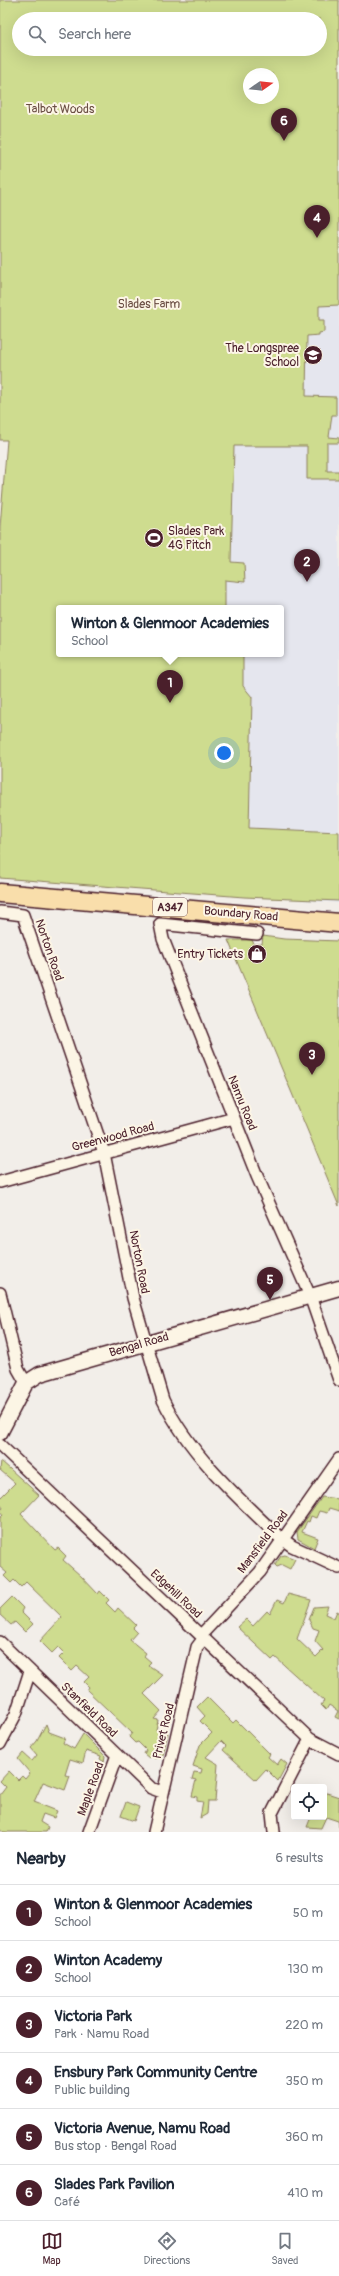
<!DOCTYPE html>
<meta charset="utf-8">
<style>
:root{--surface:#fff;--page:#f2f2f3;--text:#1f2937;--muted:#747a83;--line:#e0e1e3;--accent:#4a1f2b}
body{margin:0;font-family:Pangolin,sans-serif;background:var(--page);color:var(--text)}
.controls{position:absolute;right:12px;bottom:12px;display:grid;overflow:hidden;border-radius:4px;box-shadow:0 4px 16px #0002}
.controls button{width:36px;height:36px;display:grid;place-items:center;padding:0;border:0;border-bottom:1px solid var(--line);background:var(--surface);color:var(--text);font:20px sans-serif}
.compass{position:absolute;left:243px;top:68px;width:36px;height:36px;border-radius:50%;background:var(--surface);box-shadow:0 4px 16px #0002;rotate:76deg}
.you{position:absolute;left:224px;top:753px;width:14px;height:14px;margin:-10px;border:3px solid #fff;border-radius:50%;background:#1a73e8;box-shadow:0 0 0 6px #1a73e833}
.badge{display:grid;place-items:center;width:26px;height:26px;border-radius:50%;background:var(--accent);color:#fff;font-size:13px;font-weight:700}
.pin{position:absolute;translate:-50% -33px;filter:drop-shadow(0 1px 2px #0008)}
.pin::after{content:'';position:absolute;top:21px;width:14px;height:12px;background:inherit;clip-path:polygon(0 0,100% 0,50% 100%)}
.popup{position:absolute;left:56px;top:605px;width:228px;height:52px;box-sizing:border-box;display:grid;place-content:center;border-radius:4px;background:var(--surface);filter:drop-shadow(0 1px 3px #0005);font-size:13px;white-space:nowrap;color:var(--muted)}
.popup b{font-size:15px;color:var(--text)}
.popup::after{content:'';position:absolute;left:50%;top:100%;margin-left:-8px;border:8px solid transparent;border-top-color:var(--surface)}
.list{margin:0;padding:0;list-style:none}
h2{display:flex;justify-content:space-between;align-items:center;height:52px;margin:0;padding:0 16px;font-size:17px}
h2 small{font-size:13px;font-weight:400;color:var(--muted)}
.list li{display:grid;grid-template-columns:26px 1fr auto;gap:12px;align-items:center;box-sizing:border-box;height:56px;padding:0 16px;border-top:1px solid var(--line)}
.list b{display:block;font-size:15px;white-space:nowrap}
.list p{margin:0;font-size:13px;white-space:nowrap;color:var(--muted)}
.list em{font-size:13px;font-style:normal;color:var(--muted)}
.icon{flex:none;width:22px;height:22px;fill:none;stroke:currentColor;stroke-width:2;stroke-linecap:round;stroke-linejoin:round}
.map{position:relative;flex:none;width:339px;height:1832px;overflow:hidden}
.search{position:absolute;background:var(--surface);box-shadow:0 4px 16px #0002;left:12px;right:12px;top:12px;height:44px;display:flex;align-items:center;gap:10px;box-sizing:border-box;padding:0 14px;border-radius:22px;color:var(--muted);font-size:15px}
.sheet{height:388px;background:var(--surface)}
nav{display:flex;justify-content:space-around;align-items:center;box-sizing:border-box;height:56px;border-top:1px solid var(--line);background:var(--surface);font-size:11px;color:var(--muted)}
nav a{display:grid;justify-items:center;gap:2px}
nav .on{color:var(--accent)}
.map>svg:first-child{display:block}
.built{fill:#e5e6ee;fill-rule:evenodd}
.green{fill:#cedc8f;stroke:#8c7e5d;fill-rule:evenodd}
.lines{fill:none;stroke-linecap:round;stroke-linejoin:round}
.minor-casing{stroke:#4a1f2b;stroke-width:14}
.tertiary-casing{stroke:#4a1f2b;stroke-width:17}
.primary-casing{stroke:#4a1f2b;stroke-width:21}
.minor{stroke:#fcf5e5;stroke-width:11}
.tertiary{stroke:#fcf5e5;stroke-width:14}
.primary{stroke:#f9deab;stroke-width:18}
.labels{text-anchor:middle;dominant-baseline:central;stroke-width:4;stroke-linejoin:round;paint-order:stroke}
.shield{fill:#fcf5e5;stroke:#7f5f63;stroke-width:1}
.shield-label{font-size:11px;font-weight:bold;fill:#4a1f2b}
.park-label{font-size:12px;fill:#6b4e44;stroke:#fcf5e5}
.poi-label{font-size:12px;fill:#4a1f2b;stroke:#fcf5e5;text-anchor:end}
.street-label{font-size:12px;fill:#4a1f2b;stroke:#fcf5e5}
</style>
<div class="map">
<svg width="339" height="1832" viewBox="0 0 339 1832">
<rect width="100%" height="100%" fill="#f2eee9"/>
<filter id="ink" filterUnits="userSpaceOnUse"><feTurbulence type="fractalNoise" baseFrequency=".025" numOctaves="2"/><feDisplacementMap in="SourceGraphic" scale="8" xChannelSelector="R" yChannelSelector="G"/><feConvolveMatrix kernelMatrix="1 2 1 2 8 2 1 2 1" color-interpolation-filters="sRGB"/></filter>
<g filter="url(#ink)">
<path class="built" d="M339 293V903L0 878V527L222 446H304L292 317ZM59 608H281V654H59Z"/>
<path class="green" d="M0 0H339V305L319 306V320H324V332L319 333V335L307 336 306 396 336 397V415H332L329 437 339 438V443H327V471H339V479H307V446H234L231 562 244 563 245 582 225 580V608H59V654H243V686L252 697 249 828 339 832V901L244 897 0 878V527L7 440H0ZM19 19H320V49H19ZM249 74H273V98H249Z
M263 936 284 939 339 941V1206L228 940H252L254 944H262Z
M1 1461 39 1495 21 1514 55 1550 58 1548 66 1556 63 1560 81 1576 98 1594 100 1591 109 1600 106 1603 115 1612 118 1608 136 1625 133 1628 137 1632 130 1640 146 1653 144 1656 151 1662 148 1665 163 1675 144 1694 161 1711 154 1719 158 1720 156 1730 168 1733 163 1755H159L158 1758 155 1759 151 1755 149 1758 144 1754 146 1750 138 1742 135 1743 129 1737 132 1733 87 1690 89 1687 84 1682 89 1677 77 1666 72 1671 59 1658 64 1653 58 1647 52 1653 40 1641 62 1617 26 1582 21 1587 14 1580 11 1583 4 1576 7 1573 0 1567V1518L3 1515 0 1511 3 1508 0 1504V1498L15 1483 0 1470Z
M322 1497 339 1499V1511L329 1508 327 1513 319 1511 316 1518 311 1516 309 1522 307 1521 302 1532 318 1538 314 1548 298 1539 297 1532Z
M285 1555 295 1559 290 1569 282 1565 277 1567 275 1565 281 1556Z
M288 1594 311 1600 297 1639 316 1657 323 1650 315 1641 319 1630 313 1628 309 1620 314 1607 328 1606 325 1614 334 1618 337 1611 339 1612V1719L335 1717 338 1711 329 1705 326 1710 321 1705 324 1701 275 1657 272 1660 237 1627 246 1619 253 1626 267 1611 270 1614 277 1600 284 1603Z
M12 1597 23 1608 21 1612 33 1624 25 1632 15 1622 11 1625 0 1615V1609Z
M207 1697 233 1723 236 1720 270 1754 268 1757 277 1765 281 1759 287 1764 278 1781 266 1769 256 1780 223 1750 226 1746 221 1741 206 1757 218 1764 215 1801H208L207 1814 200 1818 203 1802 197 1801V1797L192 1796 196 1780 192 1779 194 1772 201 1773 202 1769 193 1766 200 1745 212 1733 200 1721 205 1716 197 1707Z
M46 1724 49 1732 65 1738 63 1743 74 1749 83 1734 105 1756 104 1762 100 1759 101 1756 86 1751 83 1763 70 1759 65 1775 70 1776 65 1790 43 1782 34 1802 57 1811 54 1818 43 1814 40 1822 48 1827 46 1832H4L0 1829V1795L6 1787 0 1781 9 1771 18 1780 22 1776 25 1779 30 1773 18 1759 23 1753 32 1761 37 1755 31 1748 37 1741Z
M324 1792 339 1797V1826L338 1821 326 1817 321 1828 307 1827 311 1817H324Z
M126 1802 139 1807 134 1821 121 1816Z"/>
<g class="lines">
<defs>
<path id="minor" d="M0 912 23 915 104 1153 133 1298 163 1400C189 1453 235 1495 277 1535L292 1546 339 1568
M257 934 160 924 163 939 257 1176 310 1296 339 1380
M0 1182 234 1118
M0 1293 18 1369 26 1383
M0 1445 310 1739 339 1754
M201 1635 260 1572 339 1459
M0 1642 151 1788 162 1792
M0 1744 16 1714 30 1671
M89 1832 117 1755
M154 1832 195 1656 197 1647 204 1638
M274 1832 272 1813 310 1739"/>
<path id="tertiary" d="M0 1433 26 1383 40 1374 339 1288"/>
<path id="primary" d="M0 893 339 923"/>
</defs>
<use href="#minor" class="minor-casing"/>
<use href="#tertiary" class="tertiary-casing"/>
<use href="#primary" class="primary-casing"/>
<use href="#minor" class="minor"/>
<use href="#tertiary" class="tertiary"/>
<use href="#primary" class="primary"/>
</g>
</g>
<defs>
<symbol id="school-disc" viewBox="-11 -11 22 22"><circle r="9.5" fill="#4a1f2b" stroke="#fcf5e5"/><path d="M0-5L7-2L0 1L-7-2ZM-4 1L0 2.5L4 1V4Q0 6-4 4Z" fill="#fff"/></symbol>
<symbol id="stadium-disc" viewBox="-11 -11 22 22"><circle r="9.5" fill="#4a1f2b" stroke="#fcf5e5"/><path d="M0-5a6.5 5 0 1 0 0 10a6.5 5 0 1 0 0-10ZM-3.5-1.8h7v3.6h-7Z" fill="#fff"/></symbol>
<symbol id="shop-disc" viewBox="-11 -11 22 22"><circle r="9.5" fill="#4a1f2b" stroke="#fcf5e5"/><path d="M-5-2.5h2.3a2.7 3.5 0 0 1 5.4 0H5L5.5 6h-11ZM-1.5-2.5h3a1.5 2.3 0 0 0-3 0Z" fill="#fff"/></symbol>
</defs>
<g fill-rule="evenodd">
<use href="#school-disc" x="302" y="344" width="22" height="22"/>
<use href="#stadium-disc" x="143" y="527" width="22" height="22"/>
<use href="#shop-disc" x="246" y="943" width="22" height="22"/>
</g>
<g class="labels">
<rect class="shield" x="153" y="898" width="34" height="18" rx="3"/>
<g class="shield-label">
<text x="170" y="907">A347</text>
</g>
<g class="park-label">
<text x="60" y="109">Talbot Woods</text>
<text x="149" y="304">Slades Farm</text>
</g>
<g class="poi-label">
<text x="299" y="348">The Longspree<tspan x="299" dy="14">School</tspan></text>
<text x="168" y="531" text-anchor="start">Slades Park<tspan x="168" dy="14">4G Pitch</tspan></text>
<text x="243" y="954">Entry Tickets</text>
</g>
<g class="street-label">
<text transform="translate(241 914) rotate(5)">Boundary Road</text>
<text transform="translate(49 950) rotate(71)">Norton Road</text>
<text transform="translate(242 1103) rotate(68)">Namu Road</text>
<text transform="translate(113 1137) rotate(-15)">Greenwood Road</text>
<text transform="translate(139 1262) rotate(79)">Norton Road</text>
<text transform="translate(139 1345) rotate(-16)">Bengal Road</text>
<text transform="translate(263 1542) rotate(-53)">Mansfield Road</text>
<text transform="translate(176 1594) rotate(43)">Edgehill Road</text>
<text transform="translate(89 1710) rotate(44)">Stanfield Road</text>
<text transform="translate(164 1731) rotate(-76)">Privet Road</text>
<text transform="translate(91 1789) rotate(-70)">Maple Road</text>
</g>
</g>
</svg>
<div class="controls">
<button><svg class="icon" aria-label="locate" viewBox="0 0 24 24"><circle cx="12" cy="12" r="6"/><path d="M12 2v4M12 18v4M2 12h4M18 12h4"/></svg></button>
</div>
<svg class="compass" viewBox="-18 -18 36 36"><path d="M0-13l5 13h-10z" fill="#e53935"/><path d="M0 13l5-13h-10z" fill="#747a83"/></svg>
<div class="you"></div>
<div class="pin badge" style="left:170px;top:703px">1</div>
<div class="popup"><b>Winton &amp; Glenmoor Academies</b>School</div>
<div class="pin badge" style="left:307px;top:582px">2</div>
<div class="pin badge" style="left:312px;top:1075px">3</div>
<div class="pin badge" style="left:317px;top:238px">4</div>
<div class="pin badge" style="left:270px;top:1300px">5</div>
<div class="pin badge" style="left:284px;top:141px">6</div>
<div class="search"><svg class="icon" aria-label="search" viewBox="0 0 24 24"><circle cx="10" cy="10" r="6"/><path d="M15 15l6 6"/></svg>Search here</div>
</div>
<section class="sheet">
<h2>Nearby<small>6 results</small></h2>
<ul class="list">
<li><span class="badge">1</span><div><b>Winton &amp; Glenmoor Academies</b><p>School</p></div><em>50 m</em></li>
<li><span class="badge">2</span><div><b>Winton Academy</b><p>School</p></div><em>130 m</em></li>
<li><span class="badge">3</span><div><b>Victoria Park</b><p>Park · Namu Road</p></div><em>220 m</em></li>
<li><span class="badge">4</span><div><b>Ensbury Park Community Centre</b><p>Public building</p></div><em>350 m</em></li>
<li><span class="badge">5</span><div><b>Victoria Avenue, Namu Road</b><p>Bus stop · Bengal Road</p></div><em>360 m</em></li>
<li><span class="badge">6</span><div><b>Slades Park Pavilion</b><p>Café</p></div><em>410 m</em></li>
</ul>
</section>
<nav>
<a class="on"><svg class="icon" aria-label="map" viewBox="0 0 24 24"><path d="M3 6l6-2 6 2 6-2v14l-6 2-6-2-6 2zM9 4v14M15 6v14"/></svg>Map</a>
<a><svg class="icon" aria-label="directions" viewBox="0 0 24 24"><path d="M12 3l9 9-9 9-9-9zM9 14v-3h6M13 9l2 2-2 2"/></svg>Directions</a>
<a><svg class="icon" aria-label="saved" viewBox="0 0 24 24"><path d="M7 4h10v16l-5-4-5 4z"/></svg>Saved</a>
</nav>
